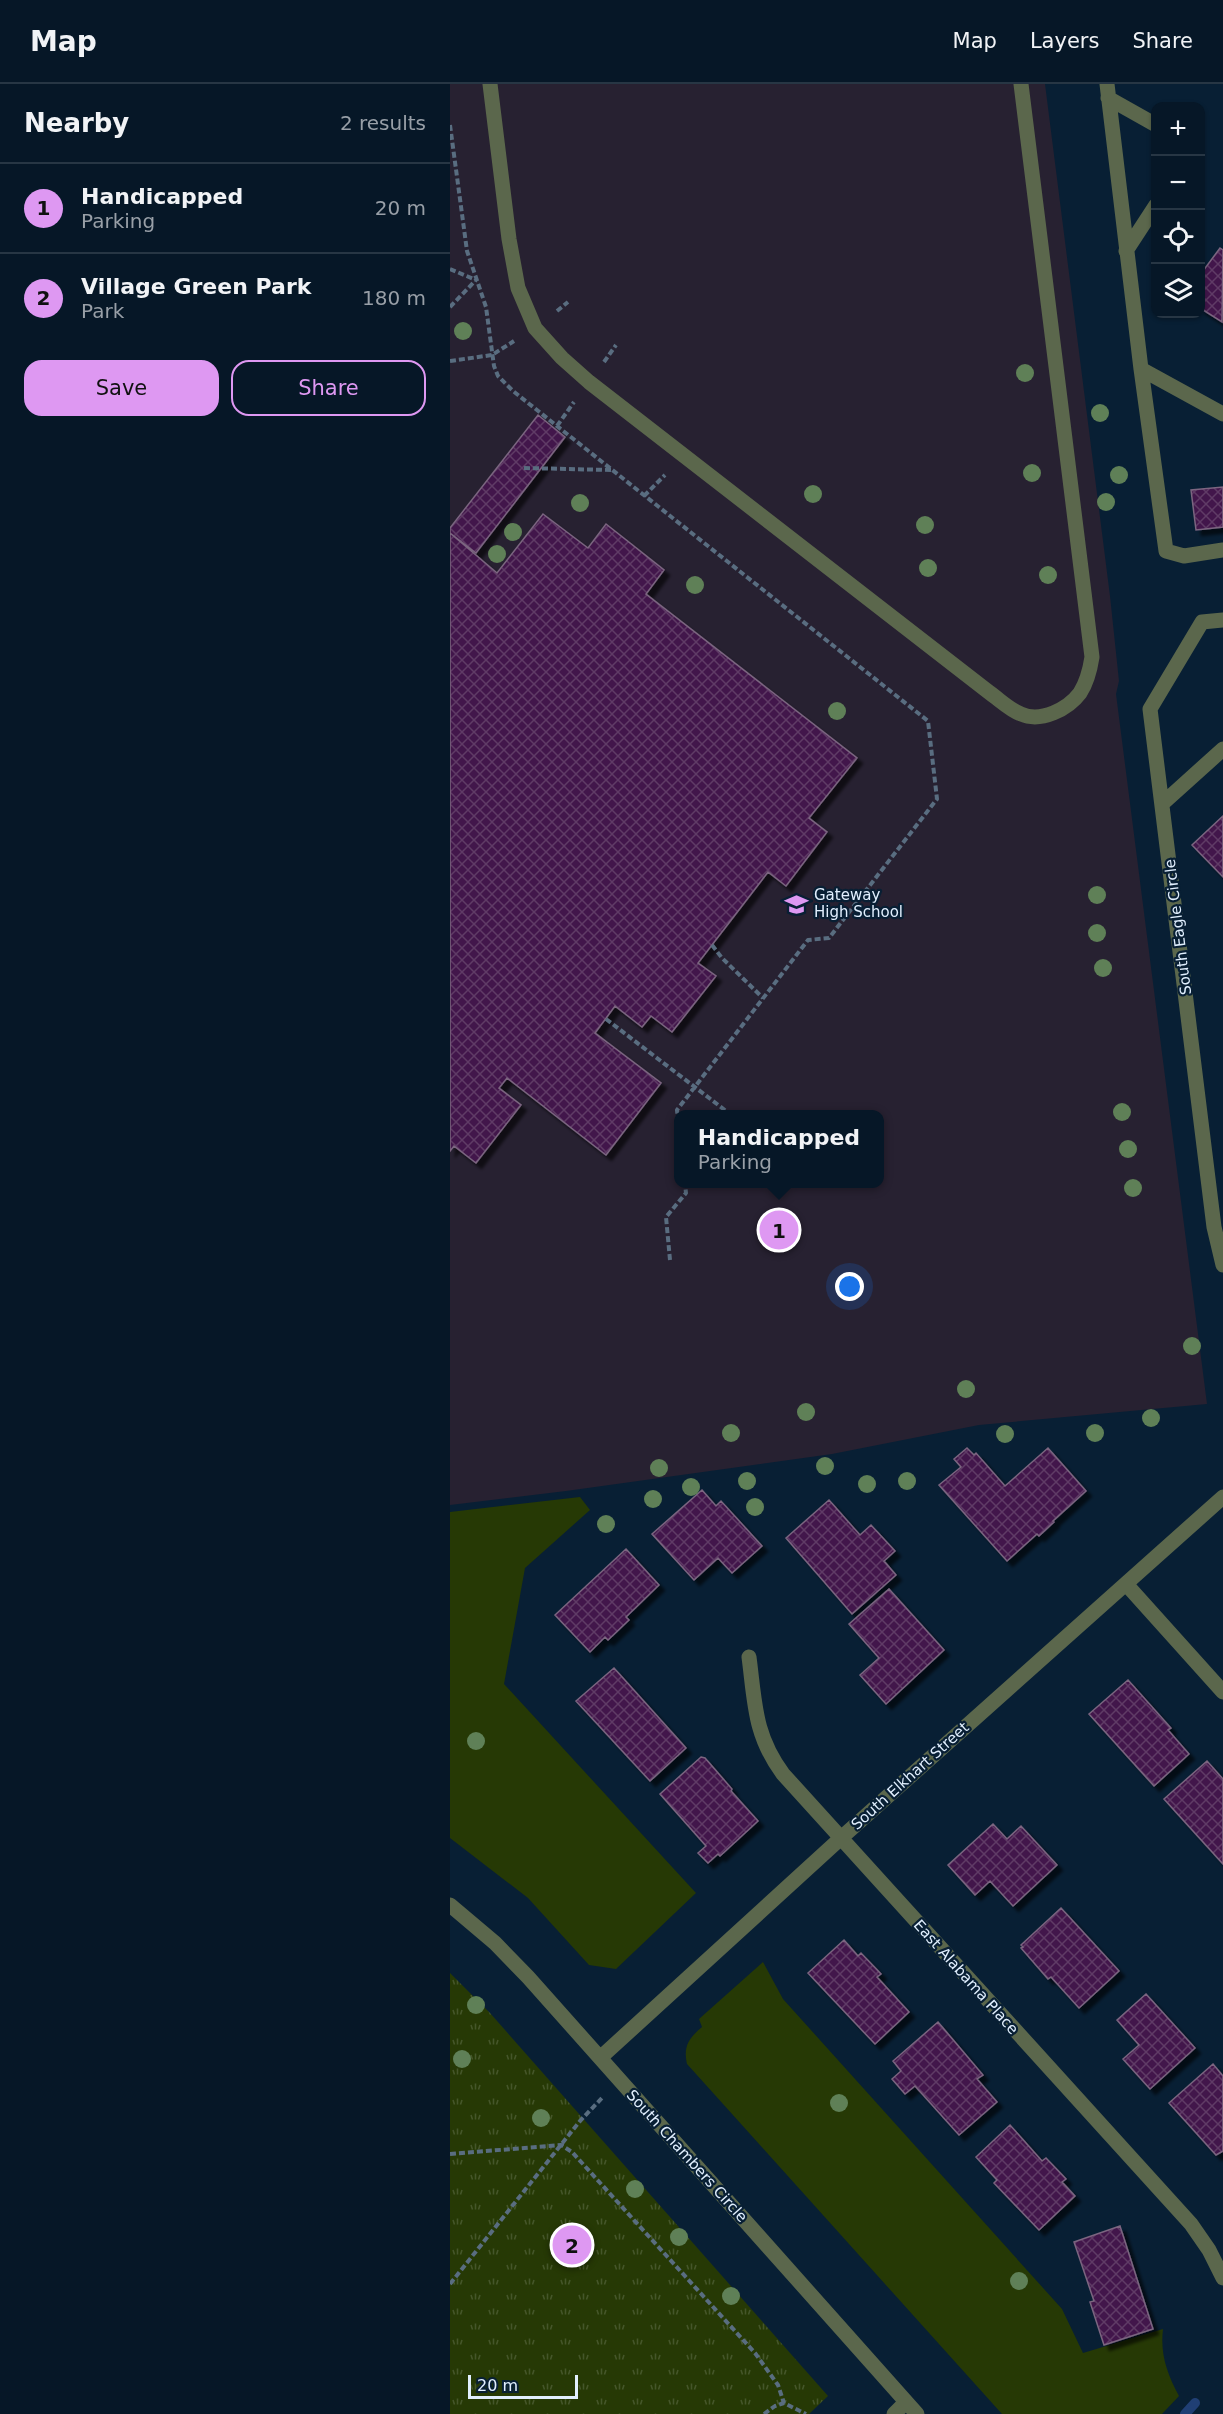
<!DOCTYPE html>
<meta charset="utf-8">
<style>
:root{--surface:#061727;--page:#142433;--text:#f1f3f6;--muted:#989fa7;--line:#273644;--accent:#de98f2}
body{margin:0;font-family:"DejaVu Sans",sans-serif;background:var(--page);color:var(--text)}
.controls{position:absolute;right:18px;top:18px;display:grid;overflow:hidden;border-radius:12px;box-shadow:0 2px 4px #0004}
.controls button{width:54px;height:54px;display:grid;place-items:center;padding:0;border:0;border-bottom:2px solid var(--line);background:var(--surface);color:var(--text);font:30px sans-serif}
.scale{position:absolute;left:18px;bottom:15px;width:110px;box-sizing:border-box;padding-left:6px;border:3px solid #e1effe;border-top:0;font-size:16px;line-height:21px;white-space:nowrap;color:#e1effe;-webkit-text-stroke:4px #081f34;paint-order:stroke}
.you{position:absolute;left:400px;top:1203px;width:21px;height:21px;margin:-15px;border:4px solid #fff;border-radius:50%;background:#1a73e8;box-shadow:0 0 0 9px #1a73e833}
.badge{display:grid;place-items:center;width:39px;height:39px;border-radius:50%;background:var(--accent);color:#111;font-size:20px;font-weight:700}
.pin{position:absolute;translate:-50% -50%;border:3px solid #fff;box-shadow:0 2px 6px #0006}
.popup{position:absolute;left:224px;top:1026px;width:210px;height:78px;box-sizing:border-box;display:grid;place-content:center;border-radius:12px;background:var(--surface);filter:drop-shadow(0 2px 4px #0005);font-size:20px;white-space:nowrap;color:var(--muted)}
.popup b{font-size:22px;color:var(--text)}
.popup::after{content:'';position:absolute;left:50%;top:100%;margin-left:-12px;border:12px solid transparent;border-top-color:var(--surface)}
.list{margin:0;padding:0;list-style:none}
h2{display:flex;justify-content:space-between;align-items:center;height:78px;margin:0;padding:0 24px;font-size:26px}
h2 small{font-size:20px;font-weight:400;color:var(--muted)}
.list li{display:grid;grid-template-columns:39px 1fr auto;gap:18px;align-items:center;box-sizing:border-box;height:90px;padding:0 24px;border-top:2px solid var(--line)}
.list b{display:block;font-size:22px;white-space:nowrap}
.list p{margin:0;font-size:20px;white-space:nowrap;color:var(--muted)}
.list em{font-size:20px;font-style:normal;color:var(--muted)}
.actions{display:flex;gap:12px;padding:18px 24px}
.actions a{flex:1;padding:14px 0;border:2px solid var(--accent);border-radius:18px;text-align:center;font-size:21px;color:var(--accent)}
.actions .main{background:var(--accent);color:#111}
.icon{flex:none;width:33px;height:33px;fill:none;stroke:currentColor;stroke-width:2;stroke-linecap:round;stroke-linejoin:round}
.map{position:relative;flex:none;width:773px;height:2330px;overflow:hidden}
header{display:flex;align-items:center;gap:36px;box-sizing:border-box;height:84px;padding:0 30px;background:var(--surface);border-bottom:2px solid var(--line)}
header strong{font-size:28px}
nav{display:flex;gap:33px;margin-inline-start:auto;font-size:21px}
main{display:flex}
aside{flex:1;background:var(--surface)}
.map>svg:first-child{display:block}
.education{fill:#272131;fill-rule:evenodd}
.grass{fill:#263905}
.park{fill:url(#park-tufts)}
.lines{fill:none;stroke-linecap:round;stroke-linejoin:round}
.stream{stroke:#203f74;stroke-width:10}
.building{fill:url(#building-cross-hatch);stroke:#7b6580;stroke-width:1.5;filter:url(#shadow)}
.path{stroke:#596d80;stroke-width:4;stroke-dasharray:6 3;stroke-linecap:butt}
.service{stroke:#5b674c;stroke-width:15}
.minor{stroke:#5b674c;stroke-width:15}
.tree{fill:#5f8057}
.labels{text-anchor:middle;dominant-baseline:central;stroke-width:4.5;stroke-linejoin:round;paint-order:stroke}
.poi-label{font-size:15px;fill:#e1effe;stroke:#081f34;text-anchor:start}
.street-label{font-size:15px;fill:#e1effe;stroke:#081f34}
</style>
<header>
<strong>Map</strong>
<nav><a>Map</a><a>Layers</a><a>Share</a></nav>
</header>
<main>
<aside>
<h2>Nearby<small>2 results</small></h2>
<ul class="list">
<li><span class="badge">1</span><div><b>Handicapped</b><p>Parking</p></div><em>20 m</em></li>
<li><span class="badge">2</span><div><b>Village Green Park</b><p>Park</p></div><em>180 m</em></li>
</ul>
<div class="actions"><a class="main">Save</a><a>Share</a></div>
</aside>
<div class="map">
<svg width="773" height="2330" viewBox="0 0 773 2330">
<defs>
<pattern id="park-tufts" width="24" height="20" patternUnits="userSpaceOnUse" patternTransform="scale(1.5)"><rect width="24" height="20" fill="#263905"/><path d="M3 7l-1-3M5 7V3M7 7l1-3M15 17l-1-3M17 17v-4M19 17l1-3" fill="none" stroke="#45562a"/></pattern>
<pattern id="building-cross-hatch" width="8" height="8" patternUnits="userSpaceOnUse" patternTransform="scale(1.5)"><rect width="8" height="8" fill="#43184b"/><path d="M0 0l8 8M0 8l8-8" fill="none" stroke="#5e3a66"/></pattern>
<filter id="shadow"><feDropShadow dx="5.5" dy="5.5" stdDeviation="1.5" flood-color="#0009"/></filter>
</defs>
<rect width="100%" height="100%" fill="#081f34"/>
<path class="education" d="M0 0H595L660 512 669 597 666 610 757 1320 529 1341 382 1370 116 1407 0 1421ZM228 1030H430V1100H228Z"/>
<path class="grass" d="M130 1413 140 1426 75 1484 54 1600 246 1809 166 1885 139 1881 78 1814 0 1754V1428Z
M313 1878 333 1915 612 2225 633 2269 713 2245C710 2270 717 2290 729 2312L712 2330H552L237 1980C233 1962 239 1954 252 1943L249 1935Z"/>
<path class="park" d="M0 1889 40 1929 378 2312 359 2330H0Z"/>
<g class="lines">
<path class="stream" d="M735 2330 745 2319"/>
</g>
<path class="building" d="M770 164 773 166 772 238 750 224V191Z
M88 331 115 353 26 469 0 449V444Z
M773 403V443L746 446 741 406Z
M93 430 138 464 156 440 214 486 196 510 407 674 359 734 377 748 336 802 318 788 248 879 266 892 222 948 201 932 192 943 165 922 145 949 211 999 156 1071 57 994 49 1004 71 1021 26 1079 4 1062 0 1067V449L47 489Z
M773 732V793L742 761Z
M517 1364 524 1371 526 1369 555 1402 598 1364 636 1407 603 1437 604 1438 589 1452 587 1450 557 1477 489 1401 511 1383 504 1375Z
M252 1406 266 1422 271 1417 312 1462 282 1489 268 1474 244 1496 202 1450Z
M379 1416 410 1451 421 1441 445 1467 434 1477 446 1491 402 1530 336 1454Z
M176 1465 209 1501 176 1533 179 1536 158 1556 155 1553 140 1568 105 1531Z
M439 1505 494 1566 436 1620 410 1591 429 1574 399 1540Z
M164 1584 236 1664 200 1697 126 1617Z
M678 1596 721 1644 718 1646 739 1670 704 1702 639 1630Z
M251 1673 255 1674 282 1705 281 1707 308 1737 270 1772 268 1770 258 1779 248 1769 256 1762 210 1710Z
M757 1677 773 1695V1780L714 1715Z
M543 1740 557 1755 571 1742 607 1781 563 1822 540 1797 525 1811 498 1781Z
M611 1824 669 1887 629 1924 601 1893 598 1895 571 1864 573 1863 571 1861Z
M394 1856 408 1872 411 1869 431 1890 427 1893 459 1928 425 1960 358 1889Z
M696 1910 745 1964 700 2005 673 1975 689 1961 667 1936Z
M488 1938 533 1991 527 1995 547 2018 509 2051 465 2002 455 2010 442 1995 451 1987 443 1977Z
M763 1980 773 1992V2067L766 2071 719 2019Z
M560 2041 592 2077 596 2074 616 2095 612 2098 625 2112 589 2146 544 2099 547 2096 526 2073Z
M670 2142 703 2245 654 2261 640 2218 644 2217 624 2158Z"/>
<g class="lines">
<path class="path" d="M0 41 17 167 36 223 44 282 48 292 63 307 478 637 487 715 379 854 358 856 227 1026 228 1039
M0 185 26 196
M0 223 26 196
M107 227 118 218
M0 277 42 271 64 257
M154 278 166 261
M107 342 124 318
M74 384 161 386
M194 412 215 391
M262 861 272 874 313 914
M156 935 280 1030
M220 1176 216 1133 236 1109 235 1100
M0 2070 111 2061 122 2068 305 2269 328 2301 334 2319
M0 2200 130 2037 152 2014
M314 2330 325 2322 334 2319 356 2330"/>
<path class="service" d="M40 0 59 155 68 204 85 244 112 274 139 298 540 609C550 616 560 626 571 630 591 639 618 625 630 609 637 598 640 586 642 573L571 0
M657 0 691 285 773 330
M658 14 706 41
M676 167 706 121
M691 285 716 467 734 472 773 466
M773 536 752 538 700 625 764 1143 773 1181
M712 720 773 665"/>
<path class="minor" d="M676 1500 773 1608
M299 1573C305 1619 304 1651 333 1690L741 2140 759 2166 773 2194
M0 1821 45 1859 78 1893 467 2330
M150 1974 391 1754 773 1413
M444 2330 456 2318"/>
</g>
<g class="tree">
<circle cx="13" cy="247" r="9"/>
<circle cx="575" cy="289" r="9"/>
<circle cx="650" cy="329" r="9"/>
<circle cx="582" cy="389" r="9"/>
<circle cx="669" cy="391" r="9"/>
<circle cx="363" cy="410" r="9"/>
<circle cx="656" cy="418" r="9"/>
<circle cx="130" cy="419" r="9"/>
<circle cx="475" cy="441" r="9"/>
<circle cx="63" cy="448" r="9"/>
<circle cx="47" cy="470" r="9"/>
<circle cx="478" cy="484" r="9"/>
<circle cx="598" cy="491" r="9"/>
<circle cx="245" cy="501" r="9"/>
<circle cx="387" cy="627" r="9"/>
<circle cx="647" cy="811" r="9"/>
<circle cx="647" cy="849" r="9"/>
<circle cx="653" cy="884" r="9"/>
<circle cx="672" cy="1028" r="9"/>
<circle cx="678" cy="1065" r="9"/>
<circle cx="683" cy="1104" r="9"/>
<circle cx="742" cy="1262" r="9"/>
<circle cx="516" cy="1305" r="9"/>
<circle cx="356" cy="1328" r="9"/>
<circle cx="701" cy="1334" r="9"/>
<circle cx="281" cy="1349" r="9"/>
<circle cx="645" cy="1349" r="9"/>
<circle cx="555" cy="1350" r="9"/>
<circle cx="375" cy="1382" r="9"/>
<circle cx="209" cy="1384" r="9"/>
<circle cx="297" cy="1397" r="9"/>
<circle cx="457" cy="1397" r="9"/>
<circle cx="417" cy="1400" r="9"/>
<circle cx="241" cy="1403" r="9"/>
<circle cx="203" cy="1415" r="9"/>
<circle cx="305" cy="1423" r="9"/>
<circle cx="156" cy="1440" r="9"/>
<circle cx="26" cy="1657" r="9"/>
<circle cx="26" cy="1921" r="9"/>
<circle cx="12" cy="1975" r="9"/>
<circle cx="389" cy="2019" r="9"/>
<circle cx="91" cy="2034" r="9"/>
<circle cx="185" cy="2105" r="9"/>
<circle cx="229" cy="2153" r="9"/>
<circle cx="569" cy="2197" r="9"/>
<circle cx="281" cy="2212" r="9"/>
</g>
<defs>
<symbol id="school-bare" viewBox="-9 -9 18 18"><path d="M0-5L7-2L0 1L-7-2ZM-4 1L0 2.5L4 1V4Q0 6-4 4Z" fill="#de98f2" stroke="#081f34" stroke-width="2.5" paint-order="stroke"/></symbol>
</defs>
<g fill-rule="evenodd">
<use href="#school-bare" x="330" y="804" width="33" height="33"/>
</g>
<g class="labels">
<g class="poi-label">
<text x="364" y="811">Gateway<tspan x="364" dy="17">High School</tspan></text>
</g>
<g class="street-label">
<text transform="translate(728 843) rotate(-97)">South Eagle Circle</text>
<text transform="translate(460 1692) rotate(-42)">South Elkhart Street</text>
<text transform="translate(516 1893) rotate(48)">East Alabama Place</text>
<text transform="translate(237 2072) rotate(48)">South Chambers Circle</text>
</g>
</g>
</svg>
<div class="controls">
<button>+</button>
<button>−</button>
<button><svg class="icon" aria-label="locate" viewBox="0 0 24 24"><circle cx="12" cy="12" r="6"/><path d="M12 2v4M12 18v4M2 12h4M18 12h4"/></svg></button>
<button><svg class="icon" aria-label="layers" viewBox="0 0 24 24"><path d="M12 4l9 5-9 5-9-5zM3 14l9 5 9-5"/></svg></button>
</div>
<div class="scale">20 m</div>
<div class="you"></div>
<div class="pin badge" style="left:329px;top:1146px">1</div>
<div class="popup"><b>Handicapped</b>Parking</div>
<div class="pin badge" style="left:122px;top:2161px">2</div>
</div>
</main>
